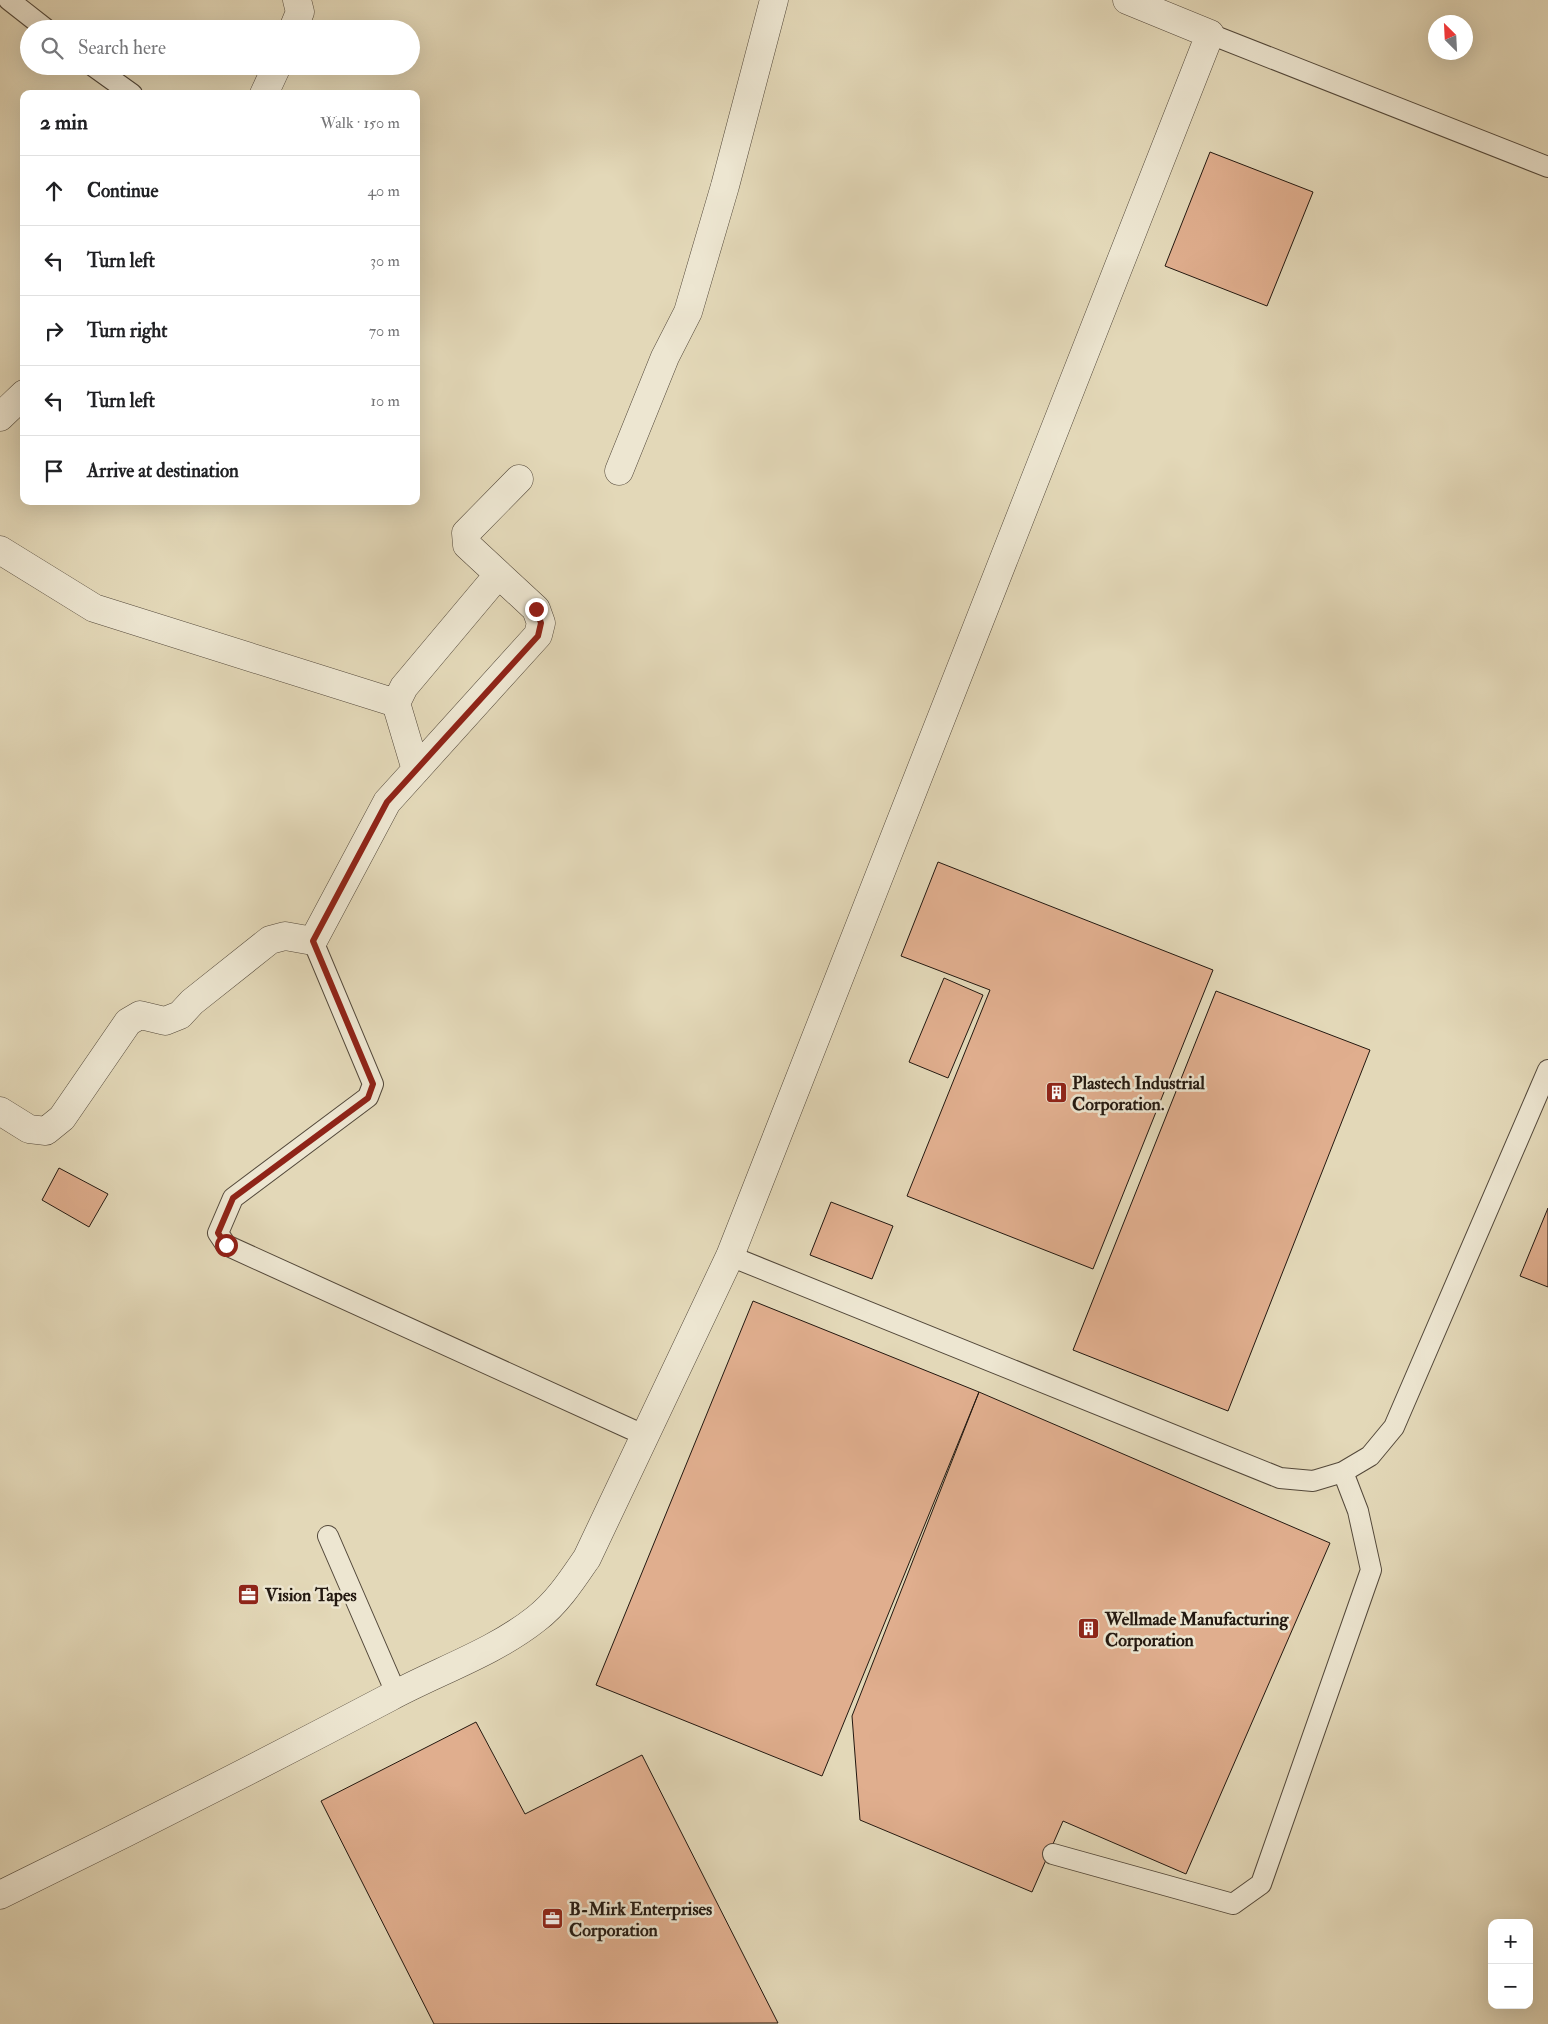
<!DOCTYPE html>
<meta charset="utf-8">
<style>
:root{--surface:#fff;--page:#f6f6f6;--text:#202124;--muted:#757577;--line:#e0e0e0}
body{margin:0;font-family:"IM FELL Double Pica",serif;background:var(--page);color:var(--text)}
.controls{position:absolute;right:15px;bottom:15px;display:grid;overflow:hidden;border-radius:10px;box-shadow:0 5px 20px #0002}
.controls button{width:45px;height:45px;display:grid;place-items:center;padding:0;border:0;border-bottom:1px solid var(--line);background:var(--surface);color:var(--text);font:25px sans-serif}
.compass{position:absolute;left:1428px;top:15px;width:45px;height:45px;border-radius:50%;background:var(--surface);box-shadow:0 5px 20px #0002;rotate:336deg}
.stop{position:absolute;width:15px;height:15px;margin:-11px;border:4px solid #8f2418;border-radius:50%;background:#fff}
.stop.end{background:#8f2418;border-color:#fff;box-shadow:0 1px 5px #0008}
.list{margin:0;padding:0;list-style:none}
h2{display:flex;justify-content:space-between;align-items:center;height:65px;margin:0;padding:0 20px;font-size:21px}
h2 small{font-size:16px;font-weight:400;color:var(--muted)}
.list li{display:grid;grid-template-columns:32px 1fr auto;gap:15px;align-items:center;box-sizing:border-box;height:70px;padding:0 20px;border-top:1px solid var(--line)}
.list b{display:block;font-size:19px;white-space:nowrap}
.list em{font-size:16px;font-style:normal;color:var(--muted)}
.icon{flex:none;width:28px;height:28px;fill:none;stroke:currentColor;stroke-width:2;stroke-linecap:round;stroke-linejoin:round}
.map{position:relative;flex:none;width:1548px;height:2024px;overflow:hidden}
.search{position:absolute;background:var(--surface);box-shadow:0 5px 20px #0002;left:20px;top:20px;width:400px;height:55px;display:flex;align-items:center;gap:12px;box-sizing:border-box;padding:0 18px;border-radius:28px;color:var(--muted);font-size:19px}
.panel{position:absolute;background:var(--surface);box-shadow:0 5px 20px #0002;left:20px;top:90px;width:400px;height:415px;border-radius:10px}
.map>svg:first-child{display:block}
.building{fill:#e0ae8e;stroke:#231810}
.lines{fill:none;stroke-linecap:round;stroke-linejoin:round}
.service-casing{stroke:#53483a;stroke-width:22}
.minor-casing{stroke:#53483a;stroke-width:29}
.service{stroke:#ede6d1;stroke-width:20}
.minor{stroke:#ede6d1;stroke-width:28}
.route{stroke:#8f2418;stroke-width:6}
.labels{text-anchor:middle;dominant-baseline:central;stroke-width:5;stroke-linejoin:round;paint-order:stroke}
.poi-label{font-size:18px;font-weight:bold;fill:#231810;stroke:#ede6d1;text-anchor:start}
</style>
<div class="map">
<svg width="1548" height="2024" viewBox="0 0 1548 2024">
<rect width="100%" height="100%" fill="#e3d8b8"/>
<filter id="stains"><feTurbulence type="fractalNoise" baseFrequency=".004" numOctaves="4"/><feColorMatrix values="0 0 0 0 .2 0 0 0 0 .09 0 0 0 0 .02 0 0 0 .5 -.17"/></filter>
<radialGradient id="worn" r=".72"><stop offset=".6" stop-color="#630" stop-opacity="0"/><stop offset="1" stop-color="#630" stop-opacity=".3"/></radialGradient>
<path class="building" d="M1210 152 1313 192 1267 306 1165 266Z
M938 862 1213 970 1093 1269 907 1196 990 990 901 956Z
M944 978 983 995 948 1078 909 1062Z
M1216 991 1370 1050 1228 1411 1073 1350Z
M59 1168 108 1194 89 1227 42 1200Z
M831 1202 893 1226 872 1279 810 1255Z
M1548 1208V1287L1520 1276Z
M753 1301 979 1392 822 1776 596 1685Z
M979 1392 1330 1543 1186 1874 1063 1821 1032 1892 860 1820 852 1716Z
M476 1722 525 1814 642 1755 778 2023 434 2024 321 1801Z"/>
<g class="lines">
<defs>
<path id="service" d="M9 0 46 29
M1210 34 1548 167
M93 66 132 94
M313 941 373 1084 368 1097 233 1198 218 1233 226 1245 646 1436
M730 1256 1280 1478 1313 1481 1343 1472 1370 1456 1394 1427 1548 1070
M328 1536 396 1693
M1053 1854 1233 1904 1261 1884 1371 1570 1358 1511 1343 1472"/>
<path id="minor" d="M293 29 300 12 297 0
M264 94 277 66
M0 417 24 394
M619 471 665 357 688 312 725 186 774 0
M0 550 94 608 396 703
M416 770 396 703 404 687 498 575
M0 1111 29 1129 46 1131 62 1118 128 1022 140 1015 165 1021 180 1015 192 1002 270 940 285 936 313 941 387 802 538 635 541 623 536 609 467 545 466 533 519 479
M0 1895C131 1831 261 1765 390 1697 438 1671 493 1653 536 1619 557 1603 572 1580 587 1558L730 1256 1210 34 1127 0"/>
</defs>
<use href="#service" class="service-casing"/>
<use href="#minor" class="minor-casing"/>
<use href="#service" class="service"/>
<use href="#minor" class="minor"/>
</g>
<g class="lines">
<path class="route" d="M226 1245 218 1233 233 1198 368 1098 373 1084 313 941 387 802 538 636 541 623 536 609"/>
</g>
<defs>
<symbol id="building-square" viewBox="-11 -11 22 22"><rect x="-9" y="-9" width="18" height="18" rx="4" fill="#8f2418" stroke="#ede6d1"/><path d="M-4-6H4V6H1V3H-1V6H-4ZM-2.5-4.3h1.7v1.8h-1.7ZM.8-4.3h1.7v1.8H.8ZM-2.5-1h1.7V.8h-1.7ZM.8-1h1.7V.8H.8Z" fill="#fff"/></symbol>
<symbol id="office-square" viewBox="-11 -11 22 22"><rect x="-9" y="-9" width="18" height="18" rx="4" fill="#8f2418" stroke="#ede6d1"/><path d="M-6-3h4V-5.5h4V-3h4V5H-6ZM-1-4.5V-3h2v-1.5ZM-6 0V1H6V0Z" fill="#fff"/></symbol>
</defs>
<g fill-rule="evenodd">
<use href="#building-square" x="1044" y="1080" width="25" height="25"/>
<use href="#office-square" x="236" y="1582" width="25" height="25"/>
<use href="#building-square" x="1076" y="1616" width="25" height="25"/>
<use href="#office-square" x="540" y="1906" width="25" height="25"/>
</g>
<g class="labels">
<g class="poi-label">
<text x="1072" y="1083">Plastech Industrial<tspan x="1072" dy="21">Corporation.</tspan></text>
<text x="265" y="1595">Vision Tapes</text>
<text x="1105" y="1619">Wellmade Manufacturing<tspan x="1105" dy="21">Corporation</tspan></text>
<text x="569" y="1909">B-Mirk Enterprises<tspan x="569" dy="21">Corporation</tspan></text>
</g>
</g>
<rect width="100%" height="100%" filter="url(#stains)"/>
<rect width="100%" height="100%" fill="url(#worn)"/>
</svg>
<div class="controls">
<button>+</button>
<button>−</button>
</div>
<svg class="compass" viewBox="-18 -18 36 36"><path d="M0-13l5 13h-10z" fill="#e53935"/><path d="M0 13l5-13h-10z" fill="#757577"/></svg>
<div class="stop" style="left:226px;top:1245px"></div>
<div class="stop end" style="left:536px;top:609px"></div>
<div class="search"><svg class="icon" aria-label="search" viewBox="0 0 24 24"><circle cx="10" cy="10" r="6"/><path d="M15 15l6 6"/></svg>Search here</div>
<section class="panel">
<h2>2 min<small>Walk · 150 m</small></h2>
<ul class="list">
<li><svg class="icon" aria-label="ahead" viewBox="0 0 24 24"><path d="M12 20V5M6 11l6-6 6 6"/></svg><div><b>Continue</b></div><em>40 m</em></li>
<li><svg class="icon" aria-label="left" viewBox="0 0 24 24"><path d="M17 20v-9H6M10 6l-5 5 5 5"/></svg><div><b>Turn left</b></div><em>30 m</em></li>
<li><svg class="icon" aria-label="right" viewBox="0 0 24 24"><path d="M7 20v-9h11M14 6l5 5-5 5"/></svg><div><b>Turn right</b></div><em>70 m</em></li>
<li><svg class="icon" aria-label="left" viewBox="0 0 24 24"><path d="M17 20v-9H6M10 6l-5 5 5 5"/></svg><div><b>Turn left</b></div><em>10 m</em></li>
<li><svg class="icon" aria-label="arrive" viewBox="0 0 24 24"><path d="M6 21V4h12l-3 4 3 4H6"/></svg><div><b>Arrive at destination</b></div></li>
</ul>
</section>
</div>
